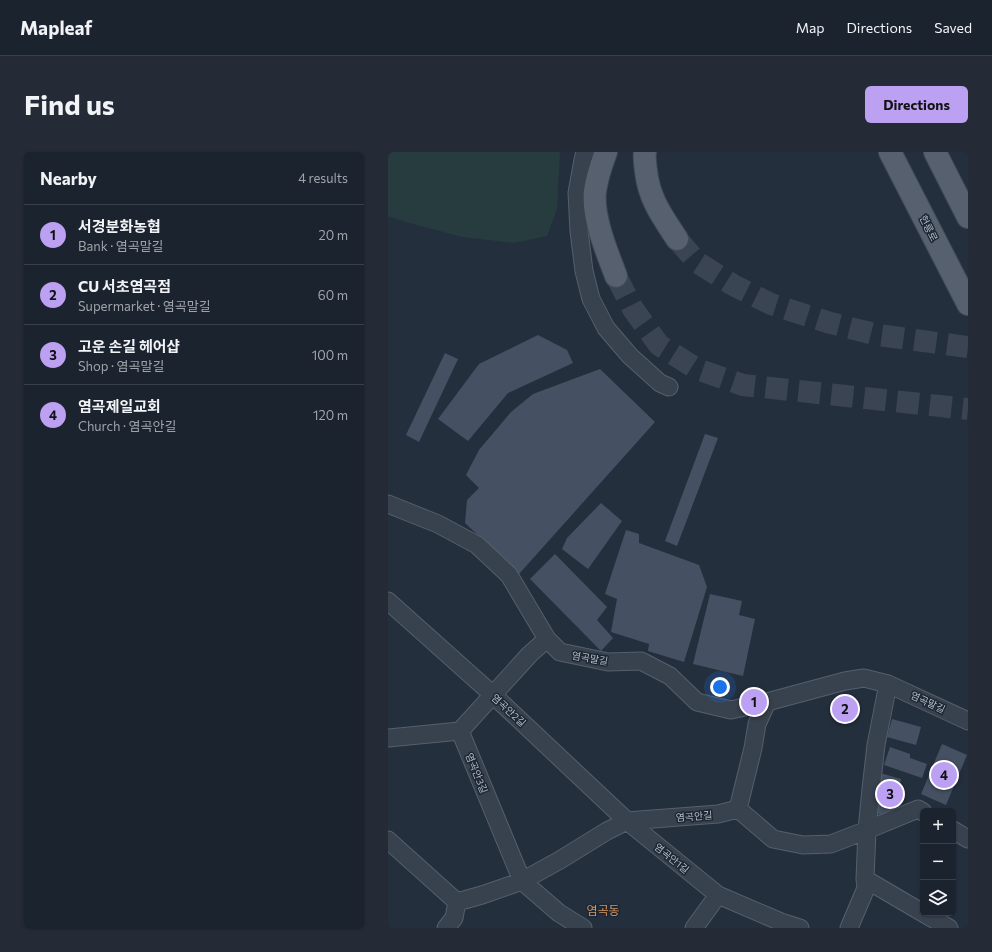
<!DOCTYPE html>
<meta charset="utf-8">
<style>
:root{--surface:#1b232e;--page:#242b36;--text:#f1f3f6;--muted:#a0a4aa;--line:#39404a;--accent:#bca0f2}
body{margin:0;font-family:Commissioner,"Noto Sans KR",sans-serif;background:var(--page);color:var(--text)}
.controls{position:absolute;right:12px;bottom:12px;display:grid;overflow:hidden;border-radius:6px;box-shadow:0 1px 3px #0004}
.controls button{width:36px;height:36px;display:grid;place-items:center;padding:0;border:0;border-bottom:1px solid var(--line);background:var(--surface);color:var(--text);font:20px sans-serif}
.you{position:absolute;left:332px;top:535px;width:14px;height:14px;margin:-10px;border:3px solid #fff;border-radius:50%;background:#1a73e8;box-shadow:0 0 0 6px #1a73e833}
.badge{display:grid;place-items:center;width:26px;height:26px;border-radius:50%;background:var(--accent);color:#111;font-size:13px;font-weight:700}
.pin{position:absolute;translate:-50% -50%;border:2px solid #fff;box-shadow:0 1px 4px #0006}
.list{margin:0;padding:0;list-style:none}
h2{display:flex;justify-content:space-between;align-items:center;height:52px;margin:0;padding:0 16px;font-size:17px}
h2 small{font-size:13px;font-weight:400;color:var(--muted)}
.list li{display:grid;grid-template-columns:26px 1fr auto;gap:12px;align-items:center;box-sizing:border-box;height:60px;padding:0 16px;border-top:1px solid var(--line)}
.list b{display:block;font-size:15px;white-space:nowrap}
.list p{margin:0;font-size:13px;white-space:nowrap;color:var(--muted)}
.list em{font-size:13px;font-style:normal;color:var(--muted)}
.icon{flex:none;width:22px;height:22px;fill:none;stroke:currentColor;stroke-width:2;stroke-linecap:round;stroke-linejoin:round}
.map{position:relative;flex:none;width:580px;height:776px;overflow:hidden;border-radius:6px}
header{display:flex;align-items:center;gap:24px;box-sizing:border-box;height:56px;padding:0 20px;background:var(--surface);border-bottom:1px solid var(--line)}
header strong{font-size:19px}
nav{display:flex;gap:22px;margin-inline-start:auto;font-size:14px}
.intro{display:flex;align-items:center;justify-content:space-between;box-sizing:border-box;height:96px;padding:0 24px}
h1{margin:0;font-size:28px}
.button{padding:10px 18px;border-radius:6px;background:var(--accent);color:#111;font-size:14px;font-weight:700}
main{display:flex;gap:24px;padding:0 24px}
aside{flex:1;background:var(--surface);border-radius:6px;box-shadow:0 1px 3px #0004}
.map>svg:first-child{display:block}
.green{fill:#263c3f}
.building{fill:#455162}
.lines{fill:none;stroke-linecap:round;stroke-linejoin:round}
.major-tunnel{stroke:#3a4453;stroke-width:22;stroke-dasharray:22 11;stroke-linecap:butt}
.minor-casing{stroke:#565f6c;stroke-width:19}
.major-casing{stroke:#414a57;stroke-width:24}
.minor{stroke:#38414e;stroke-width:17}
.major{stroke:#56606e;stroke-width:22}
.labels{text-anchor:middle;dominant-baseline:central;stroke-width:3;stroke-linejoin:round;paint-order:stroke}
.street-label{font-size:10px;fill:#b4bcc9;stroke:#1d2633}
.quarter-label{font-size:12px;fill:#d59563;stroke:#1d2633}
</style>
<header>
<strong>Mapleaf</strong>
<nav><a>Map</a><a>Directions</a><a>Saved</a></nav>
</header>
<div class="intro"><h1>Find us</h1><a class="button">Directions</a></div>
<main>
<aside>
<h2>Nearby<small>4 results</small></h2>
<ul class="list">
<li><span class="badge">1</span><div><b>서경분화농협</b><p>Bank · 염곡말길</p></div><em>20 m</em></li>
<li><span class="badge">2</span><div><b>CU 서초염곡점</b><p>Supermarket · 염곡말길</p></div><em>60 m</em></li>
<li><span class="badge">3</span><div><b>고운 손길 헤어샵</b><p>Shop · 염곡말길</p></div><em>100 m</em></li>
<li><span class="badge">4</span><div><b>염곡제일교회</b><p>Church · 염곡안길</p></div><em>120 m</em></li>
</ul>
</aside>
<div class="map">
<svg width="580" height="776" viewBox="0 0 580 776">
<rect width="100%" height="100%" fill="#242f3e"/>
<path class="green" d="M0 0H172L169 57 159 84 126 91 74 85 18 70 0 64Z"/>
<path class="building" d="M150 183 179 198 185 211 120 241 80 289 50 267 91 212Z
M57 201 70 207 31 290 18 283Z
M212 217 267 270 131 422 77 371 79 348 91 336 78 323 91 298 123 260 145 242Z
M317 282 330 286 289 394 277 389Z
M213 351 234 369 200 417 174 397 179 386Z
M238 378 251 382V391L311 413 319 435 296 510 260 499 261 492 223 480 229 447 217 442Z
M167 402 219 455 209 468 225 486 213 499 142 427Z
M322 442 354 449 351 463 367 467 355 524 305 512Z
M504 567 533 575 528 593 499 585Z
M554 592 579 603 558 653 533 642Z
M502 595 522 602V606L539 612 534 626 496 613Z
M492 621 513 627 508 658 492 663 486 659Z"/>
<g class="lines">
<path class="major-tunnel" d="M289 87 309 110 345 133 383 152 439 170 490 183 580 195
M228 124 245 157 271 193 309 217 355 233 580 257"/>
<defs>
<path id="minor" d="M197 0 195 8 189 41 191 79 196 119 203 147 218 176 242 204 272 231 281 235
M0 352 50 372 89 393 121 423 159 487 172 500 220 510 253 509 282 524 309 550 343 558 379 550 457 529 476 526 500 532 580 569
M0 449 104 542 239 669 330 743 393 770 412 776
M72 579 134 729 171 761 195 776
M72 579 142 502 159 487
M0 586 72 579
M350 657 385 687 415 693 443 692 479 678 530 657 535 660
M350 657 365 596 369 572 379 550
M565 678 580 687
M0 688 69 750 94 743 134 729 172 708 219 679 239 669 330 662 350 657
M477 727 535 761
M535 761 561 776
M58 776 66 766 69 750
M306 776 330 743
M461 776 478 736 477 727 479 678 483 637 488 593 500 532"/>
<path id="major" d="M218 0C213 13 209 26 207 39 204 65 219 100 228 124
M257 0C256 6 257 12 258 19 261 47 274 64 289 87
M502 0 580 152
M547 0 580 65"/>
</defs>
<use href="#minor" class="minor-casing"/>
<use href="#major" class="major-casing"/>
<use href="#minor" class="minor"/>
<use href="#major" class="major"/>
</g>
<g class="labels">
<g class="street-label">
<text transform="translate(541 76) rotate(63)">헌릉로</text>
<text transform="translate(202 506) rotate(10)">염곡말길</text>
<text transform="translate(540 550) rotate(25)">염곡말길</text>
<text transform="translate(121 558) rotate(43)">염곡안2길</text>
<text transform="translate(89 621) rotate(68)">염곡안3길</text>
<text transform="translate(306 664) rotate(-4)">염곡안길</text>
<text transform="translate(284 706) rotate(39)">염곡안1길</text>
</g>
<g class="quarter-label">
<text x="215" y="758">염곡동</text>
</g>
</g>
</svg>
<div class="controls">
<button>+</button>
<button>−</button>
<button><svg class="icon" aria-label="layers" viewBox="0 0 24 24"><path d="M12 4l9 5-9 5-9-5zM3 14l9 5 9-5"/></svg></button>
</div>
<div class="you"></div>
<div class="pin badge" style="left:366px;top:550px">1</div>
<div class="pin badge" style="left:457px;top:557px">2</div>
<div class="pin badge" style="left:502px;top:642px">3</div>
<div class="pin badge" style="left:556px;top:623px">4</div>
</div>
</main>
